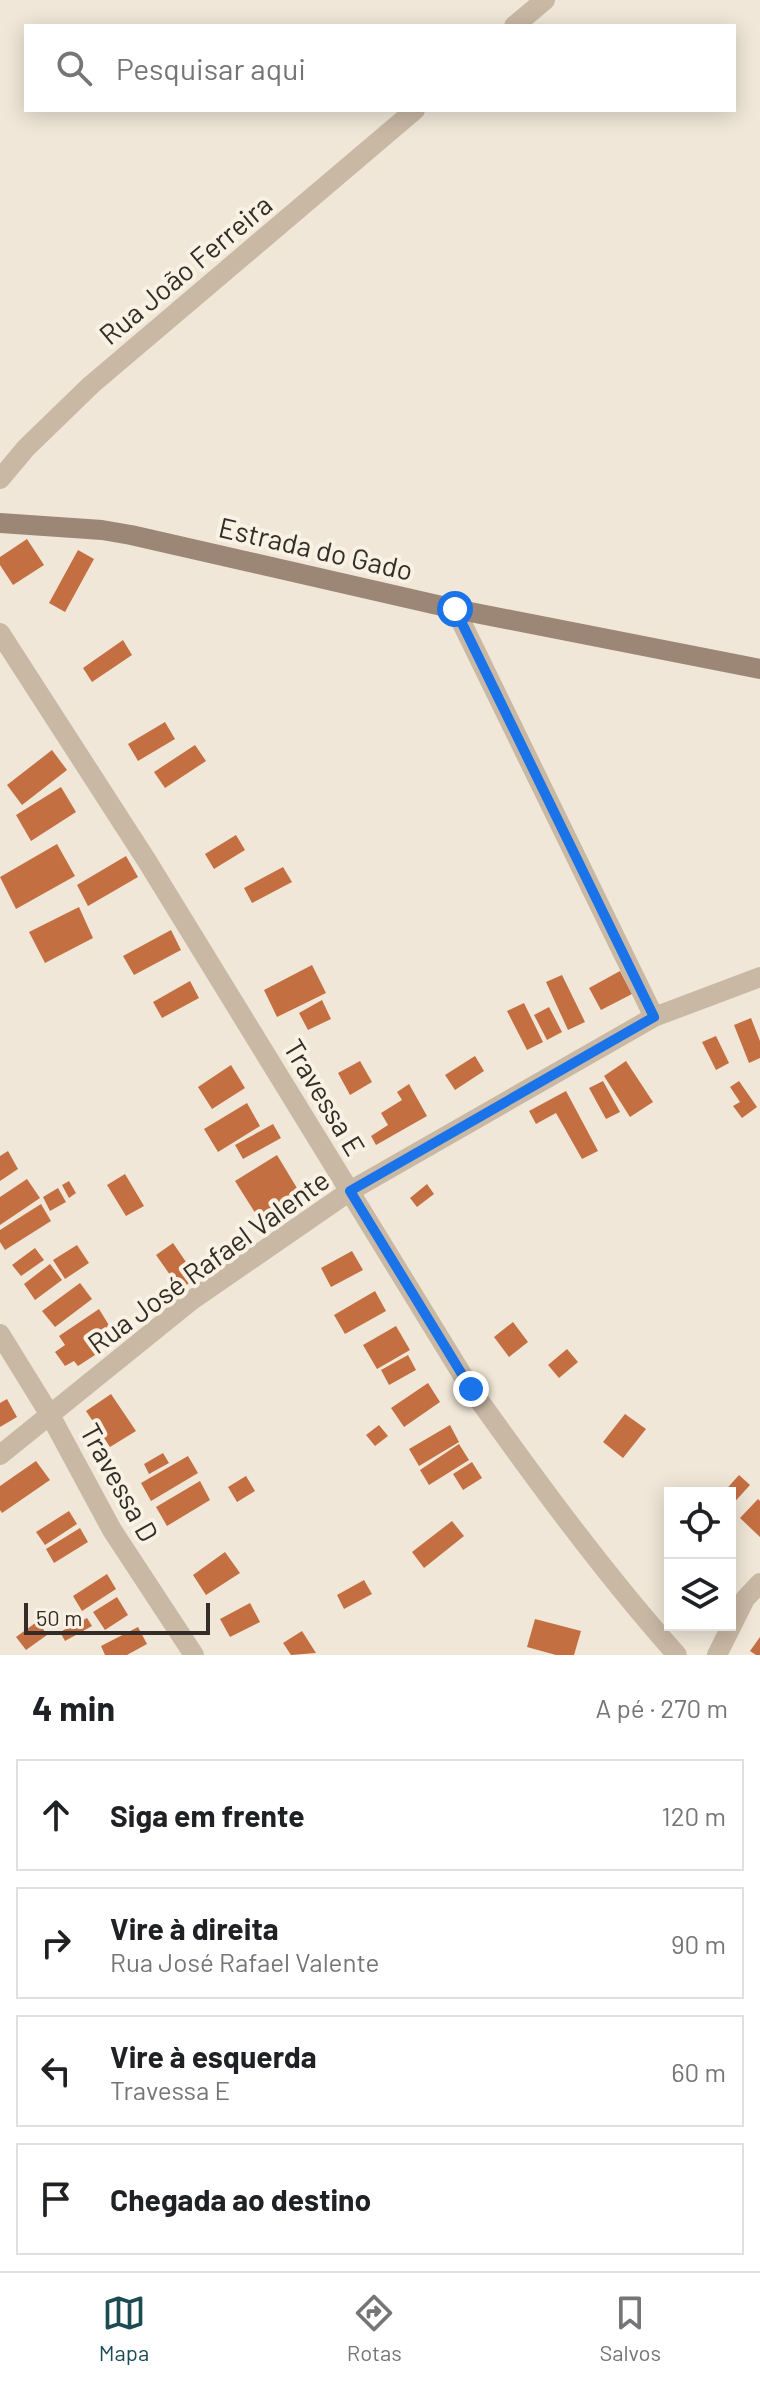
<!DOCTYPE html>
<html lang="pt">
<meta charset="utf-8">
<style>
:root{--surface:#fff;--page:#f6f6f6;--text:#202124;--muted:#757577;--line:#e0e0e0;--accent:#1c4b54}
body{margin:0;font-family:Barlow,sans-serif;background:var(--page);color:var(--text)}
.controls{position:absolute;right:24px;bottom:24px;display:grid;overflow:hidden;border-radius:0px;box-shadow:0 4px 20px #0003}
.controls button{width:72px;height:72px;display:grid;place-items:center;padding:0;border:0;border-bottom:2px solid var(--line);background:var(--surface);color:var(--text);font:40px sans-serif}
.scale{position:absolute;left:24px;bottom:20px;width:186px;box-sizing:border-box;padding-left:8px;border:4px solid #342c26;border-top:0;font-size:22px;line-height:28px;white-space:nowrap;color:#342c26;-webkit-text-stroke:6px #f8f1e4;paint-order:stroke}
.stop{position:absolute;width:24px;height:24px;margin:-18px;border:6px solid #1a73e8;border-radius:50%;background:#fff}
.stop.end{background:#1a73e8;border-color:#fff;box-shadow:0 2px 8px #0008}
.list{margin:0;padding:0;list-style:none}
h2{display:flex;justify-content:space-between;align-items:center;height:104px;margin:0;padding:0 32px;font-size:34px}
h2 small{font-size:26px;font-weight:400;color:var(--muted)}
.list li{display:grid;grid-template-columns:52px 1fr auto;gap:24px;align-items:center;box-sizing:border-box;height:112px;margin:0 16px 16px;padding:0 16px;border:2px solid var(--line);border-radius:0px}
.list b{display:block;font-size:30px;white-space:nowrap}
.list p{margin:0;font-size:26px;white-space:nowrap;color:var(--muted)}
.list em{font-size:26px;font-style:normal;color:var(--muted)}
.icon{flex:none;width:44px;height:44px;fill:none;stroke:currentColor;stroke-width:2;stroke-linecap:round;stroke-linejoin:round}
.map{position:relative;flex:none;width:760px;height:1655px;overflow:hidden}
.search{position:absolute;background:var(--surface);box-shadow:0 4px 20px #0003;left:24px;right:24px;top:24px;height:88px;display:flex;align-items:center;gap:20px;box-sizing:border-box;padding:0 28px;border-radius:0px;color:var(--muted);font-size:30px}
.sheet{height:616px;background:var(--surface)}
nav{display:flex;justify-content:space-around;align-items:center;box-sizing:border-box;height:112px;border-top:2px solid var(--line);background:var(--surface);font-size:22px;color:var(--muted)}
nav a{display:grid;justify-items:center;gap:4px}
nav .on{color:var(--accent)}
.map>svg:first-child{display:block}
.building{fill:#c46f42}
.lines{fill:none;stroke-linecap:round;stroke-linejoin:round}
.street{stroke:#c8b8a4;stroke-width:20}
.secondary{stroke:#9c8776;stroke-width:20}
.route{stroke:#1a73e8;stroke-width:10}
.labels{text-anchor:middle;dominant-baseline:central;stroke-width:8;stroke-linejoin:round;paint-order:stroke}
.street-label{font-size:28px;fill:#342c26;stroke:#f8f1e4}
</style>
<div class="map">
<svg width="760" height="1655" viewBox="0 0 760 1655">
<rect width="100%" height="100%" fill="#f0e7d8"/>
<path class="building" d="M27 539 44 565 13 585 0 565V557Z
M78 550 94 559 65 612 49 603Z
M123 640 132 655 92 682 83 668Z
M165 722 175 739 138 761 128 744Z
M195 745 206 761 165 788 154 772Z
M52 750 67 770 22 805 7 785Z
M61 787 76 812 31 841 16 815Z
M236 835 245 850 214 869 205 854Z
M57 844 75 876 16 909 0 877Z
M126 856 138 877 88 906 77 885Z
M283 867 292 882 252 903 244 888Z
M79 907 93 938 45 963 29 932Z
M171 930 181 950 134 975 123 956Z
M312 965 326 993 277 1017 264 990Z
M620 971 632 994 601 1010 589 988Z
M562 975 585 1022 568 1030 546 982Z
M190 981 199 998 162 1018 153 1002Z
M322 1000 331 1019 308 1030 299 1013Z
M524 1003 543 1042 527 1050 507 1011Z
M549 1007 562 1032 547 1040 534 1015Z
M751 1018 760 1041V1058L749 1063 734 1025Z
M716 1036 729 1063 716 1070 702 1042Z
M475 1056 484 1071 455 1090 445 1075Z
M360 1061 372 1082 350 1095 338 1073Z
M626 1061 653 1102 630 1117 604 1076Z
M231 1065 245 1088 212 1109 198 1087Z
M603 1081 620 1112 606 1119 589 1088Z
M739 1081 757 1107 742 1118 733 1106 740 1102 730 1087Z
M409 1084 427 1116 376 1145 371 1136 388 1125 381 1113 402 1100 397 1092Z
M566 1091 598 1151 582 1159 556 1113 536 1124 529 1111Z
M247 1103 260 1126 218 1152 204 1129Z
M273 1124 281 1138 243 1159 235 1145Z
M8 1151 18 1169 0 1181V1156Z
M277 1155 300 1193 259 1219 235 1181Z
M125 1174 144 1206 126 1216 107 1185Z
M27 1179 40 1198 0 1225V1197Z
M69 1181 76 1193 69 1198 62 1185Z
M427 1184 434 1194 417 1207 410 1198Z
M58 1188 66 1202 50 1211 43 1197Z
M41 1204 51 1221 5 1250 0 1242V1230Z
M173 1243 197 1278 180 1289 156 1255Z
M77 1245 89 1263 65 1279 53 1260Z
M35 1248 44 1260 21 1276 12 1265Z
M352 1251 363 1270 331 1287 321 1268Z
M50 1264 62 1280 35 1300 24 1284Z
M80 1283 92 1299 55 1327 42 1311Z
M375 1291 386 1311 345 1334 334 1315Z
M99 1309 118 1340 78 1366 74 1361 65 1366 55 1352 65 1345 59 1336Z
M513 1322 528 1342 509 1357 494 1337Z
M396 1326 410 1350 377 1369 363 1345Z
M567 1349 578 1362 559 1378 548 1365Z
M408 1355 416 1370 389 1385 381 1370Z
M428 1383 440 1402 404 1427 391 1408Z
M111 1394 136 1431 110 1447 86 1411Z
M7 1399 17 1417 0 1427V1403Z
M625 1414 646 1429 623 1458 603 1442Z
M379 1425 388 1436 375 1446 366 1435Z
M450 1425 459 1442 419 1466 409 1449Z
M459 1444 469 1460 429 1485 420 1470Z
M163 1453 169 1463 149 1474 144 1464Z
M188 1456 198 1473 151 1501 141 1483Z
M36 1461 50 1480 2 1513 0 1510V1486Z
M472 1462 482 1478 463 1490 453 1474Z
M739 1475 750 1485 730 1507V1493H723Z
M246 1476 255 1491 237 1502 228 1487Z
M200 1481 210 1500 167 1526 156 1507Z
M758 1499 760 1501V1537L740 1518Z
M69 1511 77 1524 45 1545 36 1532Z
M452 1521 464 1536 424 1568 412 1552Z
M80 1528 88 1542 54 1563 46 1549Z
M225 1552 240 1573 206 1595 193 1575Z
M107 1574 116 1589 82 1611 73 1596Z
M364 1580 372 1594 344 1609 337 1595Z
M117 1597 128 1615 105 1630 93 1612Z
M250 1603 260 1622 230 1637 220 1619Z
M87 1618 92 1626 65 1641 60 1632Z
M535 1619 581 1631 574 1655H556L527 1647Z
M38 1621 47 1635 26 1650 16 1637Z
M138 1627 147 1644 127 1655H105L101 1646Z
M302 1631 316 1653 291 1655 283 1643Z
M760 1637V1655H756L750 1651Z"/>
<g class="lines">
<path class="street" d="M514 26 545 0
M0 479 26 448 91 385 415 110
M455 609 654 1017
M0 633 147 861 471 1389C536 1480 603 1572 677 1655
M0 1334 50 1415 112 1530 194 1655
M0 1455 192 1300 350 1191 654 1017 760 977
M717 1655 745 1599 760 1583"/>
<path class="secondary" d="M0 523 102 530 131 535 455 609 760 669"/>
</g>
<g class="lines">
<path class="route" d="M455 609 654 1017 350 1191 471 1389"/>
</g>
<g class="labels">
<g class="street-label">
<text transform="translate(185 269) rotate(-40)">Rua João Ferreira</text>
<text transform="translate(316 548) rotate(13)">Estrada do Gado</text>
<text transform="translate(325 1097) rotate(59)">Travessa E</text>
<text transform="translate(208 1261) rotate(-36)">Rua José Rafael Valente</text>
<text transform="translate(120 1482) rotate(61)">Travessa D</text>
</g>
</g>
</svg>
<div class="controls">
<button><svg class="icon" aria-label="locate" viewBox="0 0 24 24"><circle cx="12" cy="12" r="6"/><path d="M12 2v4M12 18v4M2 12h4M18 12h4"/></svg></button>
<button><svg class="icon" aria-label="layers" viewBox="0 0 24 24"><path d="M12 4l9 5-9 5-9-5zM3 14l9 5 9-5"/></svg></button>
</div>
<div class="scale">50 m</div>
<div class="stop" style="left:455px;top:609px"></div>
<div class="stop end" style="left:471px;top:1389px"></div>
<div class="search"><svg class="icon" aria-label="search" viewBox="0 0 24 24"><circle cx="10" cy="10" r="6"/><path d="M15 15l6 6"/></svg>Pesquisar aqui</div>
</div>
<section class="sheet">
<h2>4 min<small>A pé · 270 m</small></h2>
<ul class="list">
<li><svg class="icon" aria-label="ahead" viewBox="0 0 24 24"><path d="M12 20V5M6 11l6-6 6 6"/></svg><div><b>Siga em frente</b></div><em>120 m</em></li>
<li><svg class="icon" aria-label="right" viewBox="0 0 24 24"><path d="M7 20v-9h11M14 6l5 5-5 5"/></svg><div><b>Vire à direita</b><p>Rua José Rafael Valente</p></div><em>90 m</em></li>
<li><svg class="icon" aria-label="left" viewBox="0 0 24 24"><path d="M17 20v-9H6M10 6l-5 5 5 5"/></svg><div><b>Vire à esquerda</b><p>Travessa E</p></div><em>60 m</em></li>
<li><svg class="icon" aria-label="arrive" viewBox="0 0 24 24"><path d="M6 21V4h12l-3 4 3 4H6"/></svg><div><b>Chegada ao destino</b></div></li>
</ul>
</section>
<nav>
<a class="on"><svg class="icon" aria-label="map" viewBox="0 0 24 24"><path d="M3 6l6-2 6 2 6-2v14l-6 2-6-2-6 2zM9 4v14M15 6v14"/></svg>Mapa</a>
<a><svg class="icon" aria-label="directions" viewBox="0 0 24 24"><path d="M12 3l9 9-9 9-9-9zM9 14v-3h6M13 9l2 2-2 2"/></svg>Rotas</a>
<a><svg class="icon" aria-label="saved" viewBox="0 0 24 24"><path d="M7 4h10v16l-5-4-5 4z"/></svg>Salvos</a>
</nav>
